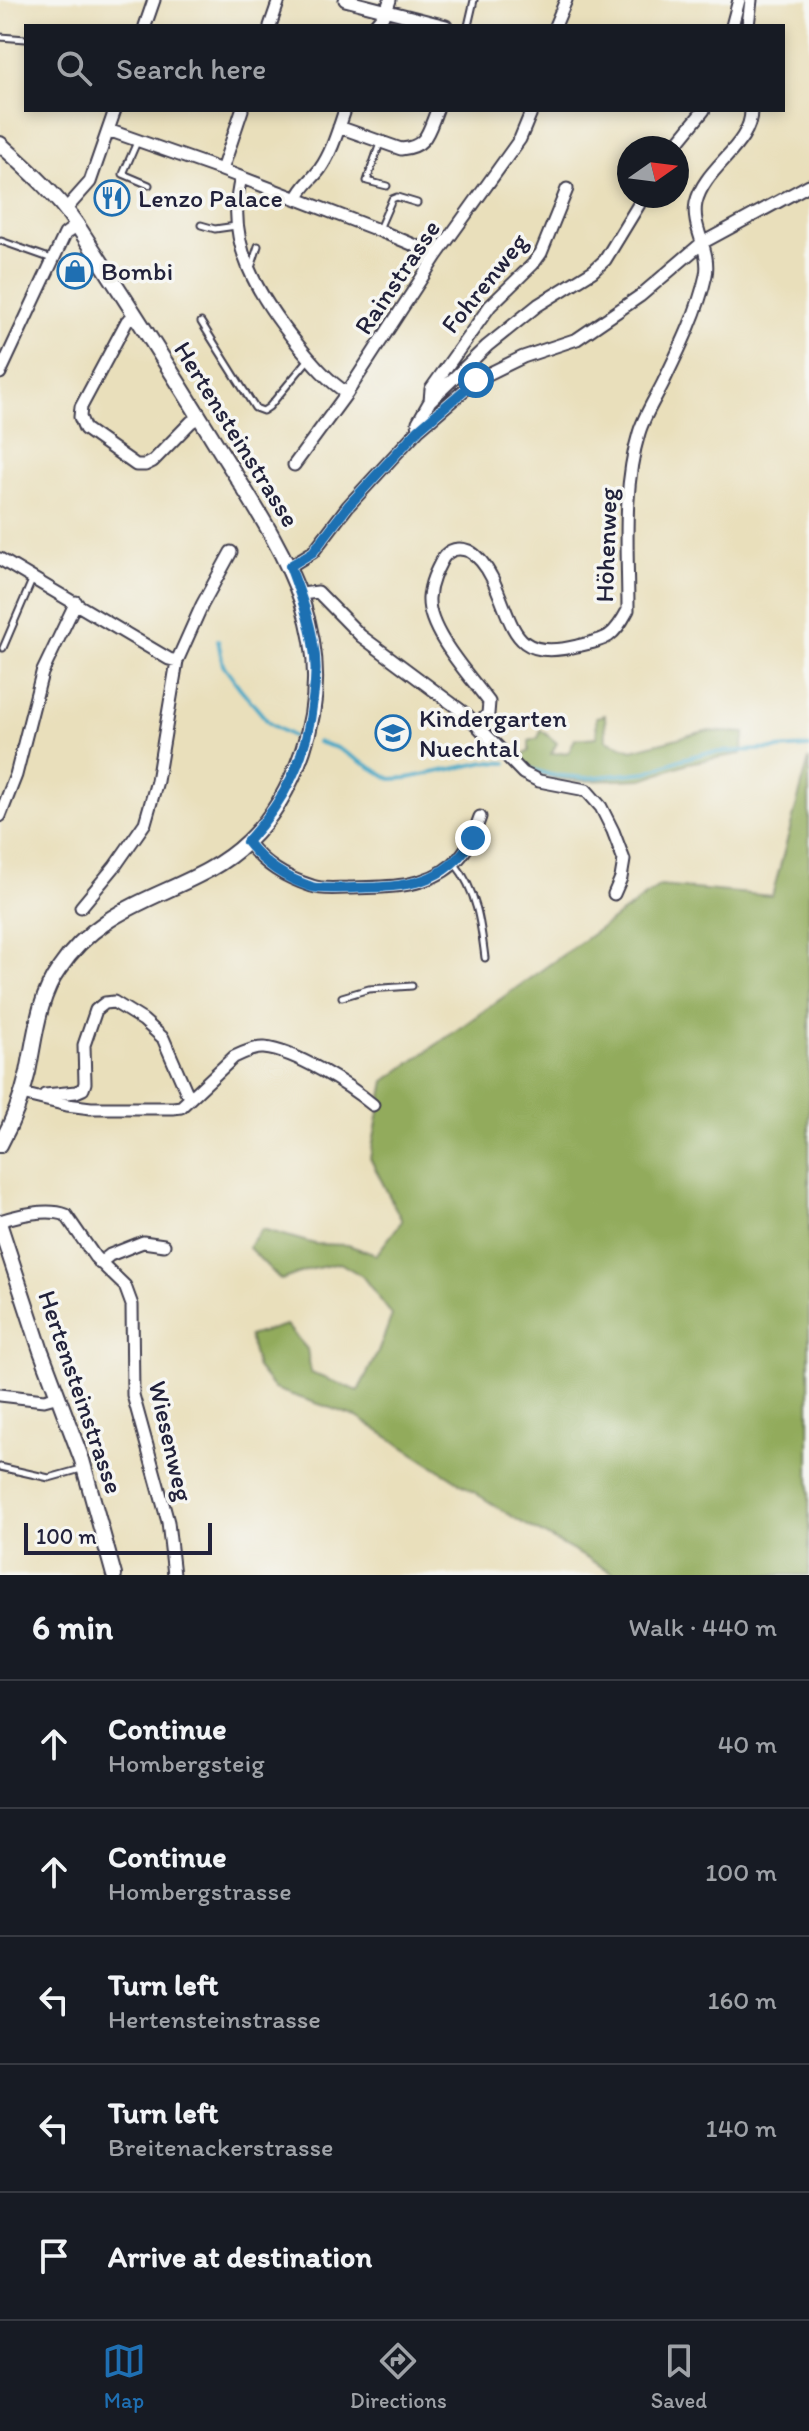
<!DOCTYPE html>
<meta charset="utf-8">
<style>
:root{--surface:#171b24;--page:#242831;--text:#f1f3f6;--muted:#9ea1a6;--line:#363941;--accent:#1f6fb2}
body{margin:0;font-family:Itim,sans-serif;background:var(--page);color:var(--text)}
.compass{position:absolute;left:617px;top:136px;width:72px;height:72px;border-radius:50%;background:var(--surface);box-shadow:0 4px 12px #0003;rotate:76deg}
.scale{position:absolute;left:24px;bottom:20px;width:188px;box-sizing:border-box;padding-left:8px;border:4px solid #22223b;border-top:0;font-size:22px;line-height:28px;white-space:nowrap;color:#22223b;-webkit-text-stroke:6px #f6f6f2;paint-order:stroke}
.stop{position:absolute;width:24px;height:24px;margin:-18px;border:6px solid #1f6fb2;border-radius:50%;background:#fff}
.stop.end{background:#1f6fb2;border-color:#fff;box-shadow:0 2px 8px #0008}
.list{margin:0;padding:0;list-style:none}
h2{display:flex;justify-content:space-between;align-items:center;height:104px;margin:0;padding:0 32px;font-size:34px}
h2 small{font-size:26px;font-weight:400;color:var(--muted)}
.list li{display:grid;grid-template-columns:52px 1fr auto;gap:24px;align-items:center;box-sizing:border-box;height:128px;padding:0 32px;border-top:2px solid var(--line)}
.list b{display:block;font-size:30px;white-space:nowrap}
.list p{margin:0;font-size:26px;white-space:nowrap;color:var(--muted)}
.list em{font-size:26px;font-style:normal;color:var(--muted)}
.icon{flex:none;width:44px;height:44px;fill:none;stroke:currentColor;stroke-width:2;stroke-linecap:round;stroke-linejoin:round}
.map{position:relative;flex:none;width:809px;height:1575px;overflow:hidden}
.search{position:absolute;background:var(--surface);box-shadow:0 4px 12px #0003;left:24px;right:24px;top:24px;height:88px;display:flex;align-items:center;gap:20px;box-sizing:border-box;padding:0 28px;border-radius:0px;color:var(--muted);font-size:30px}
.sheet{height:744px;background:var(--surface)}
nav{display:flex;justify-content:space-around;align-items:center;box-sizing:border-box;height:112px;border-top:2px solid var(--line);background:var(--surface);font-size:22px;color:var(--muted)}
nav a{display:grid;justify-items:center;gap:4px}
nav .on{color:var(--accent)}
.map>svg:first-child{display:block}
.forest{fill:#92ab5c;stroke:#5a664c;stroke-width:2}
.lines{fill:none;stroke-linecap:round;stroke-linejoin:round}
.stream{stroke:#46a7c5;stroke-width:4}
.service-casing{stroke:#403e4e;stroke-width:9}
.minor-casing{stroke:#403e4e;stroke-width:15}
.tertiary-casing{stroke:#403e4e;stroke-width:18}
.service{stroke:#fff;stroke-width:5}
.minor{stroke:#fff;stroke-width:11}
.tertiary{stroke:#fff;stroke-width:14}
.route{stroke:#1f6fb2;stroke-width:10}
.labels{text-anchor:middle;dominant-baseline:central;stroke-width:7;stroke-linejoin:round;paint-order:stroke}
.poi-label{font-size:26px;fill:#22223b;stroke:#f6f6f2;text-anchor:start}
.street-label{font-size:26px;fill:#22223b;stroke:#f6f6f2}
</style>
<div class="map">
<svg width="809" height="1575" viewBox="0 0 809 1575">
<rect width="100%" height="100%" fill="#f6f6f2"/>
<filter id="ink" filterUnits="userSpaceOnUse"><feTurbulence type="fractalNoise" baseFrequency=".0125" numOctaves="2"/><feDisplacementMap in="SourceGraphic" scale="16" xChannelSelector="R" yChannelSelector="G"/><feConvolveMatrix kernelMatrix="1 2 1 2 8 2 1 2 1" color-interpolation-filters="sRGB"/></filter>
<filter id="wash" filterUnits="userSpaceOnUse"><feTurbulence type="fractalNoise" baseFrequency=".006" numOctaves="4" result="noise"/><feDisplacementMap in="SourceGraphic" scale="32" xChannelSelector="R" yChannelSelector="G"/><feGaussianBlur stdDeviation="1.8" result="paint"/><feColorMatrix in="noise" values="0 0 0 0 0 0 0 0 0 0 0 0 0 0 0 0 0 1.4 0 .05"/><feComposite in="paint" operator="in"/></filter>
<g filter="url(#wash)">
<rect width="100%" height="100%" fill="#e9dfbb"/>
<path class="forest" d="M605 715 606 740 632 750 705 731 745 733 741 754 688 763 643 779 581 781 556 779 533 771 520 757 529 751V741L538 738 541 730 557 743 551 754 569 752 575 739 597 737 596 717Z
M809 759V1575H617L519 1521 357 1417 274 1389 257 1368 249 1336 286 1325 307 1349 311 1373 358 1391 378 1352 392 1315 362 1276 340 1263 308 1270 281 1280 248 1247 262 1229 315 1244 348 1245 376 1255 402 1221 370 1158 385 1081 660 886 772 896Z"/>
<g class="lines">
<path class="stream" d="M218 640 223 665 240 688 270 724 292 736
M318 742 337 748 391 779 408 778 486 762 506 763
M527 768 551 775 586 778 647 772 682 759 706 753 809 747"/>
</g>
</g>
<g filter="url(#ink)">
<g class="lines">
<defs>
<path id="service" d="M468 26 474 0
M0 37 26 39
M137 142 123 174 149 185
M380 143 367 181 387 186
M201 225 215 229 236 226
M379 229 392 199 397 197 417 203
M1 241 52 259
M252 265 258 246
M201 322 255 408 263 411 269 407 309 359
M3 648 33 578
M455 864C477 891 481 925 485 958
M342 997 369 989 412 986
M0 1467 49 1478 81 1469"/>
<path id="minor" d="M345 0 446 26
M145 26 154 0
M270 26 279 0
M374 26 386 12 390 0
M555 26 566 0
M732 26 739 0
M748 26 751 0
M339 127 401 149C427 147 428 132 437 110
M108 130 222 170 378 230 426 250 436 256
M673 148 704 110
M222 170 242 110
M241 178C224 242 259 298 299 346 313 363 328 381 347 393
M297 199C302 186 312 180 320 169 332 152 338 130 345 110
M66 209 90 182 115 110
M136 316 127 321 81 407 80 417 85 429 136 465H145L153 461 191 422 199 417
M0 373 65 234 77 225
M430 401 431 389 490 306 533 264 541 253 567 189
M419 429 476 380 523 357 577 339 640 296 702 243 809 185
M294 465 347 393 436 256 520 139 532 110
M0 559 169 659 177 661 157 781 145 823 115 866 81 907
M290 566 313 552 348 506 419 429 418 422 430 401 487 346 538 305 593 271 605 260 644 196
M301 594 318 592 361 636 467 715 523 773 539 781 586 790 601 807 613 831 624 860 621 878 614 894
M177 661 202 605 231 552
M477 725 488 714 489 702C471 677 427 631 429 598 430 583 436 571 443 558 449 549 459 547 469 551 480 557 487 568 492 578 515 626 511 662 577 646 608 639 613 638 628 610 628 552 622 489 639 433 644 416 655 399 663 383 679 350 698 312 706 275 711 250 691 228 696 203 704 167 752 146 751 110
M0 816 16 775 42 673 76 602
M247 842C265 865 284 877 312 886 323 890 337 888 348 888 384 887 424 889 453 864 468 851 474 834 480 817
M22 1094 67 1105 91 1108H173L181 1107 234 1057C242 1053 255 1047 264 1048 296 1051 349 1085 373 1105
M44 1098 45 1095 76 1092 83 1089 85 1083 84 1045 96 1010 105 1003 114 1002 143 1020 163 1038 186 1091 191 1097
M0 1221C18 1215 48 1208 66 1215L95 1257 125 1286 132 1305 133 1395 168 1522 174 1575
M100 1263 110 1255 143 1242 164 1245
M0 1395 44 1400 59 1396"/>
<path id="tertiary" d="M0 144C28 169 56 194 77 225 122 294 167 364 210 434 271 535 345 626 303 750 291 785 274 817 247 842 207 881 151 891 106 922 88 934 71 951 59 969 38 998 35 1038 28 1072 22 1098 13 1121 0 1145
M0 1226 41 1351 82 1460 114 1575"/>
</defs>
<use href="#service" class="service-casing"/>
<use href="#minor" class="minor-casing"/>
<use href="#tertiary" class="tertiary-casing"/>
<use href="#service" class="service"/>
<use href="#minor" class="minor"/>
<use href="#tertiary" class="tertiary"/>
</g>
</g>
<g class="lines" filter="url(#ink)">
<path class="route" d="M473 838C445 885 405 887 355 888 342 888 325 890 312 887 285 878 265 865 247 842 286 799 307 757 313 699 316 681 317 662 313 643 309 617 299 591 290 566L313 552 348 506 419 429 476 380"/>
</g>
<defs>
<symbol id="restaurant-ring" viewBox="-11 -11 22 22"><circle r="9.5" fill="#f6f6f2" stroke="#1f6fb2" stroke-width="1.5"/><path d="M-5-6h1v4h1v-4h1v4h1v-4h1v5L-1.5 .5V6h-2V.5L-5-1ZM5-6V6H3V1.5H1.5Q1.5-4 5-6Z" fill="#1f6fb2"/></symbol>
<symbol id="shop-ring" viewBox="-11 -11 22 22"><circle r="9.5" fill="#f6f6f2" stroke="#1f6fb2" stroke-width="1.5"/><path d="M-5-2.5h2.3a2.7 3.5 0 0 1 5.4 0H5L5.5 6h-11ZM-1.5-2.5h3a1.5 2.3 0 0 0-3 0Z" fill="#1f6fb2"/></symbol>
<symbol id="school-ring" viewBox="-11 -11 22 22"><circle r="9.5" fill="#f6f6f2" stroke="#1f6fb2" stroke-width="1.5"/><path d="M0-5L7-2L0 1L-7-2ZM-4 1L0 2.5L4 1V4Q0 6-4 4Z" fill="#1f6fb2"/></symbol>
</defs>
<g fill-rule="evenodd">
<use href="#restaurant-ring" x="92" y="178" width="40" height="40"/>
<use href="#shop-ring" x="55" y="251" width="40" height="40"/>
<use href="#school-ring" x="373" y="713" width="40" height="40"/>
</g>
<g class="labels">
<g class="poi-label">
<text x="138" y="198">Lenzo Palace</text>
<text x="101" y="271">Bombi</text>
<text x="419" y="718">Kindergarten<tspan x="419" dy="30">Nuechtal</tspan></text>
</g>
<g class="street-label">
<text transform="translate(397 277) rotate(-56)">Rainstrasse</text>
<text transform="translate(484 283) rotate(-51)">Fohrenweg</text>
<text transform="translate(237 434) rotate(58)">Hertensteinstrasse</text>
<text transform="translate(606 545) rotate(-88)">Höhenweg</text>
<text transform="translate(81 1392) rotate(71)">Hertensteinstrasse</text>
<text transform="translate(171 1441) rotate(77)">Wiesenweg</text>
</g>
</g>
</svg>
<svg class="compass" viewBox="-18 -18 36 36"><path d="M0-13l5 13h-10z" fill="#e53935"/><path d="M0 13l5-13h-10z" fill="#9ea1a6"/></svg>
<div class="scale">100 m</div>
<div class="stop" style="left:476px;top:380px"></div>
<div class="stop end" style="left:473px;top:838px"></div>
<div class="search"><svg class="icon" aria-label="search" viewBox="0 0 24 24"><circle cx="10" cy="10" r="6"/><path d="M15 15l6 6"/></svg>Search here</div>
</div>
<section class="sheet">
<h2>6 min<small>Walk · 440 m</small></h2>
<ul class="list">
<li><svg class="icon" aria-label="ahead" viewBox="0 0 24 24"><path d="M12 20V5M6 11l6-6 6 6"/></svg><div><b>Continue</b><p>Hombergsteig</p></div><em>40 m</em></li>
<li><svg class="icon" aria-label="ahead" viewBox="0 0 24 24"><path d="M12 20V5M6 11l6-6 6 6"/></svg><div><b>Continue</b><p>Hombergstrasse</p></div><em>100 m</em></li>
<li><svg class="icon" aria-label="left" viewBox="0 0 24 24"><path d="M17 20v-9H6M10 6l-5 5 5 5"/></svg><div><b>Turn left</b><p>Hertensteinstrasse</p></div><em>160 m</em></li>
<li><svg class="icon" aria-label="left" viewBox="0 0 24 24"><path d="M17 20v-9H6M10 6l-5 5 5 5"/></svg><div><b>Turn left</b><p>Breitenackerstrasse</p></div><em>140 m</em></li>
<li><svg class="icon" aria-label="arrive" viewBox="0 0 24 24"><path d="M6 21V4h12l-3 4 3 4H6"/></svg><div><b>Arrive at destination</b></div></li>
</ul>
</section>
<nav>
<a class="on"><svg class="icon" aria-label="map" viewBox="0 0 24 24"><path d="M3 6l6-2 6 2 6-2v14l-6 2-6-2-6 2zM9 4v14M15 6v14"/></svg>Map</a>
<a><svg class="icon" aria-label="directions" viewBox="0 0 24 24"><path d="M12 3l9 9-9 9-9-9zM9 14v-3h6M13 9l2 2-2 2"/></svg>Directions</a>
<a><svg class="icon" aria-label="saved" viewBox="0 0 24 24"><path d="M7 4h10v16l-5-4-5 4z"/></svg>Saved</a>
</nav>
